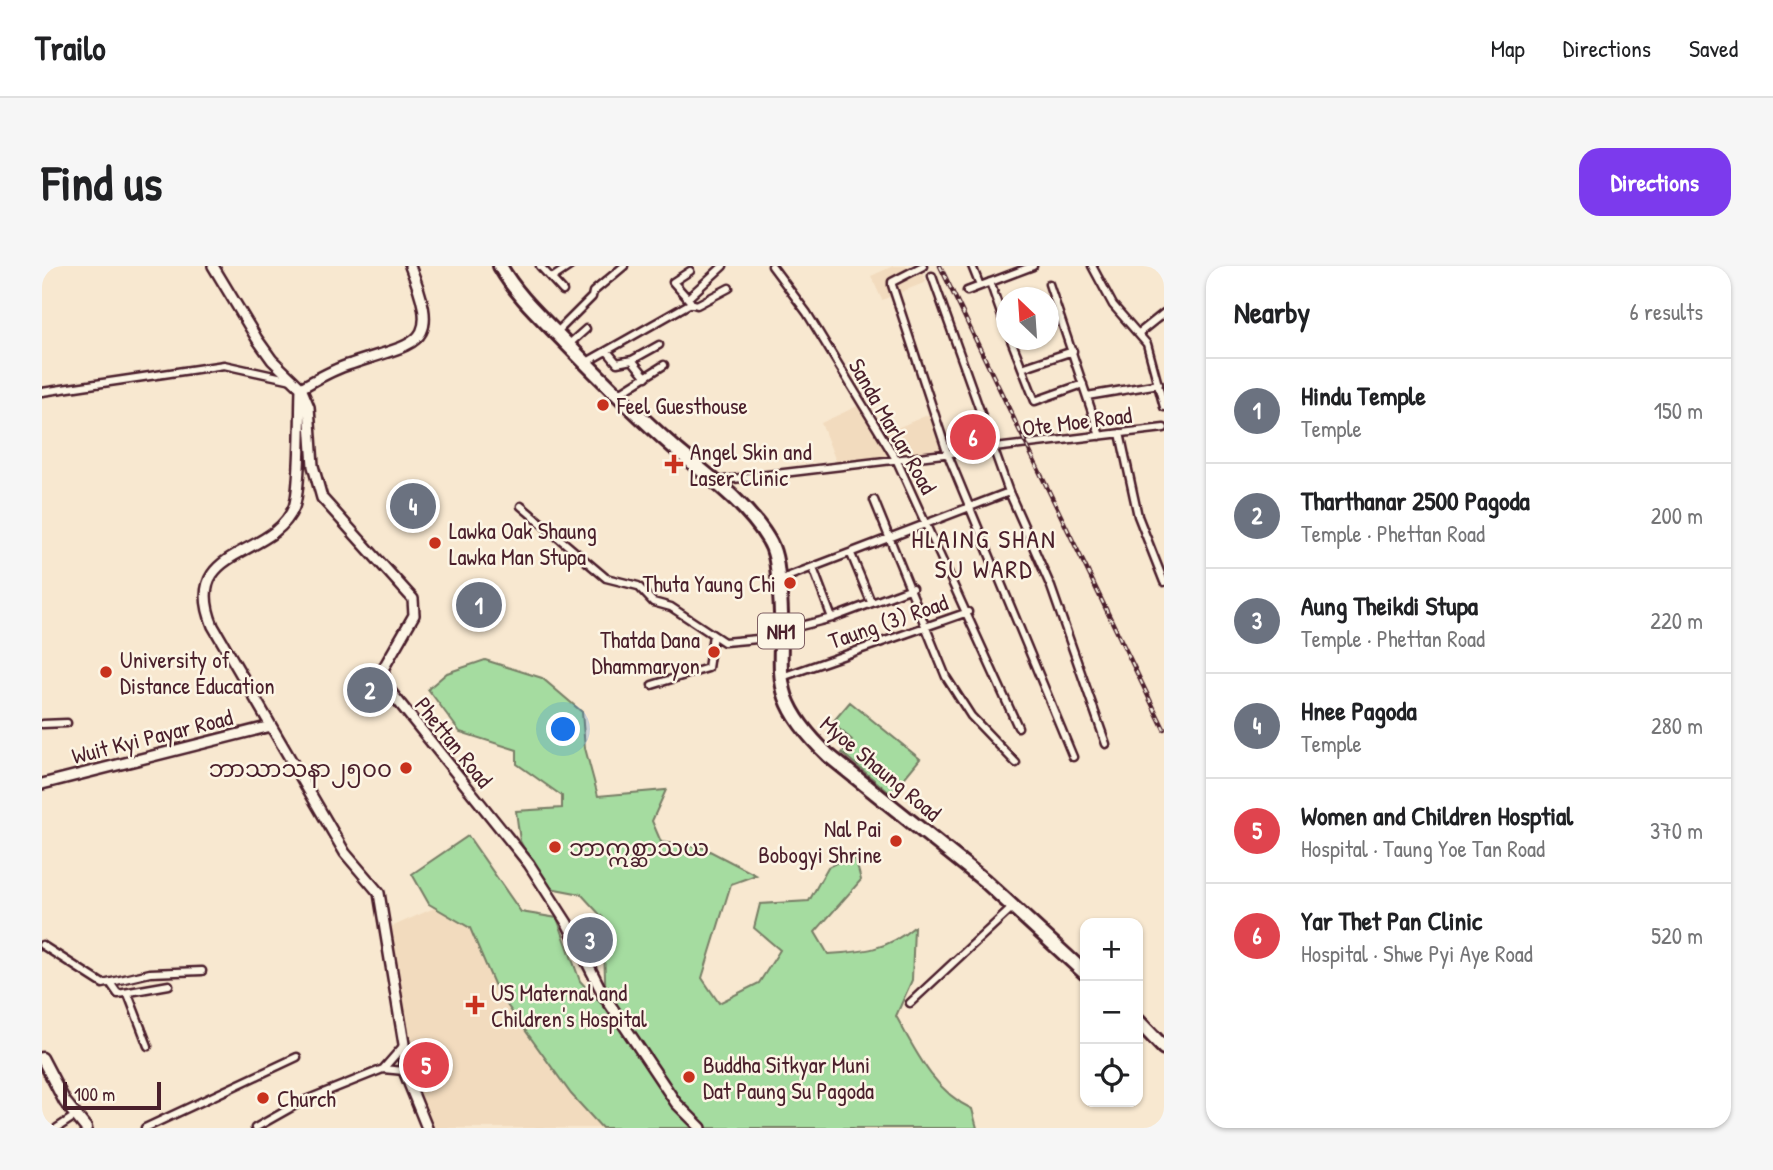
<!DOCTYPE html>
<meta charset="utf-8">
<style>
:root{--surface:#fff;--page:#f6f6f6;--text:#202124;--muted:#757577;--line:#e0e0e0;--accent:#7c3aed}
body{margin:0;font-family:"Patrick Hand","Noto Sans Myanmar",sans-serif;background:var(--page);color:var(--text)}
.controls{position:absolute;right:21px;bottom:21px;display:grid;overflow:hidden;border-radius:14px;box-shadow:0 2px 5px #0004}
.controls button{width:63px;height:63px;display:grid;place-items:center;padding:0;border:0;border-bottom:2px solid var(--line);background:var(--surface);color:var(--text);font:35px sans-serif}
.compass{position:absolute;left:954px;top:21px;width:63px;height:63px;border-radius:50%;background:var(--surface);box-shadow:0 2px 5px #0004;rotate:335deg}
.scale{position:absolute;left:21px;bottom:18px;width:98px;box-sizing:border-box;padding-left:7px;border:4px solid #4a1f2b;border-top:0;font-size:19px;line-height:24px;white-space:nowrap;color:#4a1f2b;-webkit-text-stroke:5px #fcf5e5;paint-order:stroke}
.you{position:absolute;left:522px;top:464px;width:24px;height:24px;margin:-18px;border:5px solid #fff;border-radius:50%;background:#1a73e8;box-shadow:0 0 0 10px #1a73e833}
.badge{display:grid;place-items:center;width:46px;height:46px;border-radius:50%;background:var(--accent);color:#fff;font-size:23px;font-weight:700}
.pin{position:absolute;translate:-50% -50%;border:4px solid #fff;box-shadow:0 2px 7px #0006}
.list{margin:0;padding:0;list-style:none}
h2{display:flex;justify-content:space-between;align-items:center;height:91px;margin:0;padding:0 28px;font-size:30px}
h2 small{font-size:23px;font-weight:400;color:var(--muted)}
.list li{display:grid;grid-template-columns:46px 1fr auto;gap:21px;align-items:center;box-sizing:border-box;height:105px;padding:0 28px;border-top:2px solid var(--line)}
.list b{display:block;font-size:26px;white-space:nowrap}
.list p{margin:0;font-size:23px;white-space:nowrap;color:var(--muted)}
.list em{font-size:23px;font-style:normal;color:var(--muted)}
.icon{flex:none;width:38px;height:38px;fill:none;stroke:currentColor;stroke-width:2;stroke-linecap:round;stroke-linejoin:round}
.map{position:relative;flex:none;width:1122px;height:862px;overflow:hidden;border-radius:21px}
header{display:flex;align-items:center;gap:42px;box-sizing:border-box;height:98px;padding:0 35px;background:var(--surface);border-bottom:2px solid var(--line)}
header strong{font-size:33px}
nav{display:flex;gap:38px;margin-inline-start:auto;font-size:24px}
.intro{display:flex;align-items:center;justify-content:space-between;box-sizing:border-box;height:168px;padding:0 42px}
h1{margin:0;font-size:49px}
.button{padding:18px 32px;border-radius:21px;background:var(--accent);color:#fff;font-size:24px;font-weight:700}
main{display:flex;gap:42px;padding:0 42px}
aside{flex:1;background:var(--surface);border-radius:21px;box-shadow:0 2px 5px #0004}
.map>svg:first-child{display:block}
.built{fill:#f2dbbe}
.green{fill:#a5dca0;stroke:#787e66;stroke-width:2}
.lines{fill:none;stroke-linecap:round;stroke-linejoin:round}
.street-casing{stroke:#4a1f2b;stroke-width:11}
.secondary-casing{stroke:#4a1f2b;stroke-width:14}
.primary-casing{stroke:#4a1f2b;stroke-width:15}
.highway-casing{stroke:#4a1f2b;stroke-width:18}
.street{stroke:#fcf5e5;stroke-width:6}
.secondary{stroke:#fcf5e5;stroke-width:9}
.primary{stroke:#fcf5e5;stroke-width:10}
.highway{stroke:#fcf5e5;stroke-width:12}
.rail-casing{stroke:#4a1f2b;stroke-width:4.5}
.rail{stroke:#fcf5e5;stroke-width:2;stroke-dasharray:5;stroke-linecap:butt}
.poi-dot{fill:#c8321e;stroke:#fcf5e5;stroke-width:2.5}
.labels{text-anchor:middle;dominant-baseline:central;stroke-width:5;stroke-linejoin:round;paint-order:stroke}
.shield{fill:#fcf5e5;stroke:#7f5f63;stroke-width:2}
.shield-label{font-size:21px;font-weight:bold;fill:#4a1f2b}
.poi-label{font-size:23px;fill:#4a1f2b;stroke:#fcf5e5;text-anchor:start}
.street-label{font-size:23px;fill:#4a1f2b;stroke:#fcf5e5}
.quarter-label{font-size:26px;letter-spacing:2px;fill:#4a1f2b;stroke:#fcf5e5}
</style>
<header>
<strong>Trailo</strong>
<nav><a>Map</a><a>Directions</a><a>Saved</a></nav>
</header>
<div class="intro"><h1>Find us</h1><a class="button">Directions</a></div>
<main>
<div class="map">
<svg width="1122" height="862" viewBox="0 0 1122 862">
<rect width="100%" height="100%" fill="#f8e8d0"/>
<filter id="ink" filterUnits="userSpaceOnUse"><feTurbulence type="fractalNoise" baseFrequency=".0143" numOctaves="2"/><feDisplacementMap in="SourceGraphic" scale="14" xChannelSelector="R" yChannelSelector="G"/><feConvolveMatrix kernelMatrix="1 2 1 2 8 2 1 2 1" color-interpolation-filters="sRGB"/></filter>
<g filter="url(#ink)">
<path class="built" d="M851 0H878L884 16 840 34 829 10Z
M822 137 847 189 795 198 779 157Z
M890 147 907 185 854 193 841 168Z
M431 625 593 862H393L368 817 349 661Z"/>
<path class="green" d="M443 394 500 412 540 446 543 482 556 530 624 524 610 555 619 576 662 582 714 609 689 618 660 712 677 737 717 717 738 684 712 662 718 638 767 635 786 601 812 588 819 614 773 666 786 688C821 686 845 684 872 661L870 714 854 750C874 786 892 825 930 843L935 862H560L529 828 455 725 428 662 387 638 370 608 426 570 479 646 515 652 538 715 564 743 561 652 539 628 503 621 478 575 474 545 520 542V530L475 498V484L418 466 386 423 405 407Z
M808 436 878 493 849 528 800 487 810 474 790 457Z"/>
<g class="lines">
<defs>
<path id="street" d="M498 0 521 25
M730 0 765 47 855 195 976 461
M881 0 850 16V19L906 189 1031 491
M930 0 938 20
M1050 0 1071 39 1105 78 1122 141
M890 10 967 226 1009 321 1064 478
M510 12 528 0
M948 16 964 62
M1007 18 1058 170
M925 25 991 0
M646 32 681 0
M648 35 631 16 648 5
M514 67 550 31 551 26 582 0
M1097 67 1122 47
M969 74 993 135 1041 118
M526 79 544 63
M565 85 575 97 590 94 617 79
M590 94 604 111
M543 97 649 37 655 39 687 22
M980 102 1031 85
M0 126 182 99 250 114
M576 128 622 99
M1045 130 1117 118
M1078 167 1096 250 1122 316
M674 215 1122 162
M832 234 904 411 929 450 974 497
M479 240 564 312 596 320 611 336 629 341 682 376 738 371
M809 288 829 336
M771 302 790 352
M737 314 967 226
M739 365 790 352 870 322
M740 411 926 346
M610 419 666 402 671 369
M0 458 25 457
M0 679 61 718 108 707 160 705
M69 718 76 728 127 719
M86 728 106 780
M868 737 971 641
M341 803 362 805
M15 862 33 850
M103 862 255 791
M213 862 261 835 341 803 362 779"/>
<path id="secondary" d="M171 0 215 73 230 94 259 122 267 141 271 200 280 232 371 333 372 349 341 403 344 420 487 598 525 657 561 728 634 837 659 862
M368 0C401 82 375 75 309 98 291 103 275 113 259 122 258 147 259 221 252 241 231 294 138 279 171 360L303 587 337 627 362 778V805L385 862
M0 518 229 460"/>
<path id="primary" d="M0 792 23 836 44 862"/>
<path id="highway" d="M458 0C475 30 500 52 524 77 559 113 596 150 635 184 667 211 704 237 726 273 735 287 735 303 737 319 747 401 717 423 786 489L943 615 1043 707
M1096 755 1122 782"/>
</defs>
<use href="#street" class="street-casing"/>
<use href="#secondary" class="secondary-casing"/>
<use href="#primary" class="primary-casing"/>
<use href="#highway" class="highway-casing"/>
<use href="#street" class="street"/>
<use href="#secondary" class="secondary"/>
<use href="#primary" class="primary"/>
<use href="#highway" class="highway"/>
<defs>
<path id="rail" d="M898 0 1122 463"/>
</defs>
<use href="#rail" class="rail-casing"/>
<use href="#rail" class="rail"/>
</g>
</g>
<g class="poi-dot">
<circle cx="561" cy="139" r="7"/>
<path d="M628.5 187.5h7v7h7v7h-7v7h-7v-7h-7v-7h7z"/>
<circle cx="393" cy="277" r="7"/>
<circle cx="748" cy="317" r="7"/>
<circle cx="672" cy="386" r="7"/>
<circle cx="64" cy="406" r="7"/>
<circle cx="364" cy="502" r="7"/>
<circle cx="854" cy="575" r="7"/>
<circle cx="513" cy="581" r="7"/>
<path d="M429.5 728.5h7v7h7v7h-7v7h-7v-7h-7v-7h7z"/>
<circle cx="647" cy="811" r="7"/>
<circle cx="221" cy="832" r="7"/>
</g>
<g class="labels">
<rect class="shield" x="716" y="347.5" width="46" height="35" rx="5"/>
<g class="shield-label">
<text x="739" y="365">NH1</text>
</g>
<g class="poi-label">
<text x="575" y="139">Feel Guesthouse</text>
<text x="648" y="185">Angel Skin and<tspan x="648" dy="26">Laser Clinic</tspan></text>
<text x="407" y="264">Lawka Oak Shaung<tspan x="407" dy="26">Lawka Man Stupa</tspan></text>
<text x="734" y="317" text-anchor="end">Thuta Yaung Chi</text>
<text x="658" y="373" text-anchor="end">Thatda Dana<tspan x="658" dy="26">Dhammaryon</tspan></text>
<text x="78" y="393">University of<tspan x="78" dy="26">Distance Education</tspan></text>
<text x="350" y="502" text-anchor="end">ဘာသာသနာ၂၅၀၀</text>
<text x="840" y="562" text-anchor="end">Nal Pai<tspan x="840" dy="26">Bobogyi Shrine</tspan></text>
<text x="527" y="581">ဘာဣစ္ဆာသယ</text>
<text x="449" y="726">US Maternal and<tspan x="449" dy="26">Children's Hospital</tspan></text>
<text x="661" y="798">Buddha Sitkyar Muni<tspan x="661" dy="26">Dat Paung Su Pagoda</tspan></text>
<text x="235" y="832">Church</text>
</g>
<g class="street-label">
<text transform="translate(1035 155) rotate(-7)">Ote Moe Road</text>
<text transform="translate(851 160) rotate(60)">Sanda Marlar Road</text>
<text transform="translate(846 355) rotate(-19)">Taung (3) Road</text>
<text transform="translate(110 470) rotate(-14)">Wuit Kyi Payar Road</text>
<text transform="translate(412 476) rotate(51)">Phettan Road</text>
<text transform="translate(839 502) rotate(40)">Myoe Shaung Road</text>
</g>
<g class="quarter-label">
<text x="942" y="272">HLAING SHAN<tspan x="942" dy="30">SU WARD</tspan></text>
</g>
</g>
</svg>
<div class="controls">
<button>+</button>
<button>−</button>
<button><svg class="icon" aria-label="locate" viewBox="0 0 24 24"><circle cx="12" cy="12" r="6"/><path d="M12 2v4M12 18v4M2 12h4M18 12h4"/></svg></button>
</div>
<svg class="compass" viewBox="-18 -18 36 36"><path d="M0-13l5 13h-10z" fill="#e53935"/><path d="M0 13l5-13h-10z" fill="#757577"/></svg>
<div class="scale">100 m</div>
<div class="you"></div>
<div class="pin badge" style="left:437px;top:339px;background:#6b7280">1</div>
<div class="pin badge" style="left:328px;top:424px;background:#6b7280">2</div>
<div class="pin badge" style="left:548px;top:674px;background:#6b7280">3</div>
<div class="pin badge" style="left:371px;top:240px;background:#6b7280">4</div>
<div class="pin badge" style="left:384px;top:799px;background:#e0444e">5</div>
<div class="pin badge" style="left:931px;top:171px;background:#e0444e">6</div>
</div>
<aside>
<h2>Nearby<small>6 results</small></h2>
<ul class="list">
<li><span class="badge" style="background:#6b7280">1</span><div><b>Hindu Temple</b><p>Temple</p></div><em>150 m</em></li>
<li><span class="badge" style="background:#6b7280">2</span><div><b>Tharthanar 2500 Pagoda</b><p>Temple · Phettan Road</p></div><em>200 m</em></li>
<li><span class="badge" style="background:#6b7280">3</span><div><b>Aung Theikdi Stupa</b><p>Temple · Phettan Road</p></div><em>220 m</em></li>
<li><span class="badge" style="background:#6b7280">4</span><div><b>Hnee Pagoda</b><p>Temple</p></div><em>280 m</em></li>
<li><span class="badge" style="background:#e0444e">5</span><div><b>Women and Children Hosptial</b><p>Hospital · Taung Yoe Tan Road</p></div><em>370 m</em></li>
<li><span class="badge" style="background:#e0444e">6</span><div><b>Yar Thet Pan Clinic</b><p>Hospital · Shwe Pyi Aye Road</p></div><em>520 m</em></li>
</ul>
</aside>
</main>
